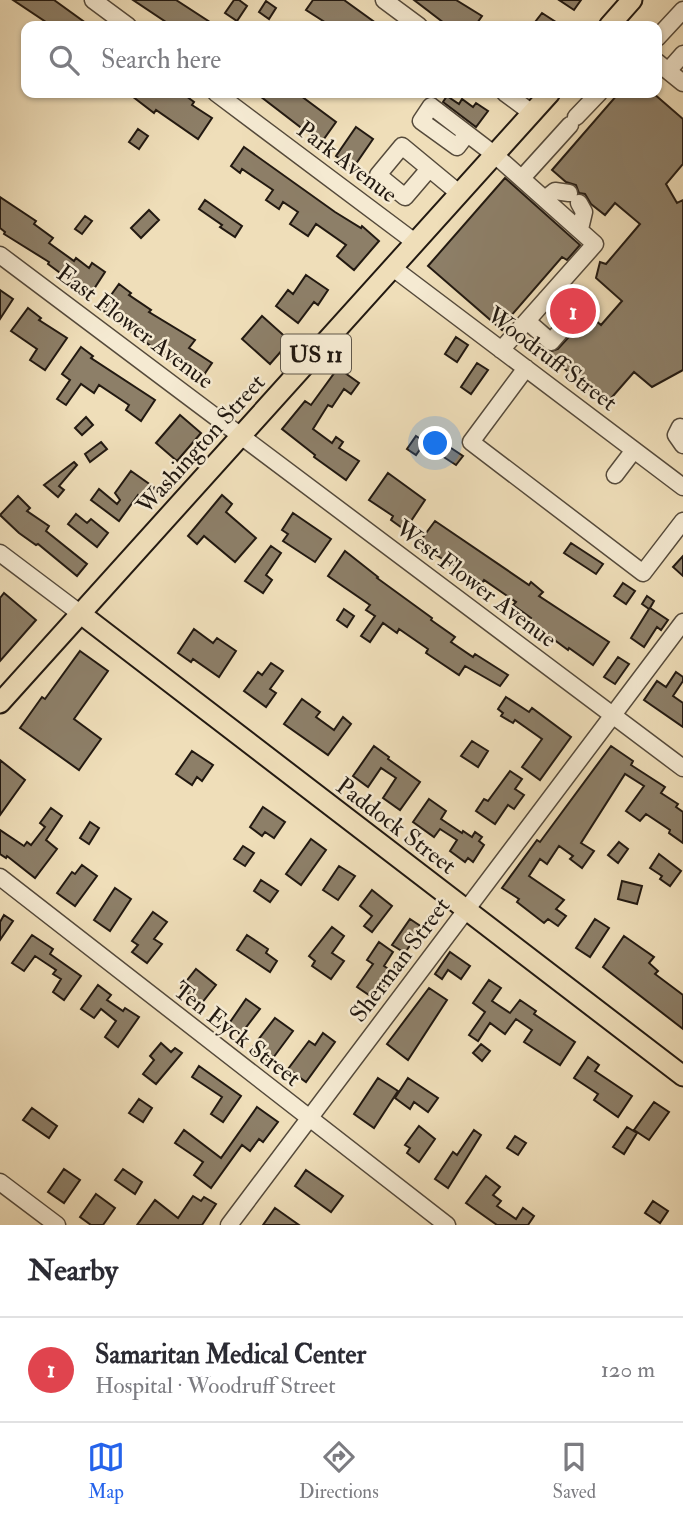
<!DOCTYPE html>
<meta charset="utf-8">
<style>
:root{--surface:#fff;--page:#f7f7f7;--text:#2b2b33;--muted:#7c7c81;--line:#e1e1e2;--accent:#2563eb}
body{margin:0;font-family:"IM FELL Double Pica",serif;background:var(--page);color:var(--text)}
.you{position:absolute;left:436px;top:444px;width:24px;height:24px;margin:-18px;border:5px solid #fff;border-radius:50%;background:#1a73e8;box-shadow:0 0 0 10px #1a73e833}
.badge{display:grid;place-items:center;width:46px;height:46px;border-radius:50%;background:var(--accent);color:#fff;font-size:23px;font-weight:700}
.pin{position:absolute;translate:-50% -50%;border:4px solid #fff;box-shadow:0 2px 7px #0006}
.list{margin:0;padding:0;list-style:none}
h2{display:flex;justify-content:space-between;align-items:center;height:91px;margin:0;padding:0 28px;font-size:30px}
h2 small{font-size:23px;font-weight:400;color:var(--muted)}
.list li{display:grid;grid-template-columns:46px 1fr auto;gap:21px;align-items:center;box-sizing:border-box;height:105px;padding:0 28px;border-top:2px solid var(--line)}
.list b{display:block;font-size:26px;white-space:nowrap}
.list p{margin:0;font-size:23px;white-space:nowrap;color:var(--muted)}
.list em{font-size:23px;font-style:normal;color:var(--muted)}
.icon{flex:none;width:38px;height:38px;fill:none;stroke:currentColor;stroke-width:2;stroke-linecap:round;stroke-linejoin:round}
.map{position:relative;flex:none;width:683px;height:1225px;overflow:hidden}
.search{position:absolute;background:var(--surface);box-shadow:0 2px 5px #0004;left:21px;right:21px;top:21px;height:77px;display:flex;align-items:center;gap:18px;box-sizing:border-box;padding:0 24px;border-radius:14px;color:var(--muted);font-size:26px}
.sheet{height:196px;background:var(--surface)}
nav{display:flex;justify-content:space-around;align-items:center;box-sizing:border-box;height:98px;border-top:2px solid var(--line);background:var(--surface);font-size:19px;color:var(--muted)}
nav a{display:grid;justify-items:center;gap:4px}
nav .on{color:var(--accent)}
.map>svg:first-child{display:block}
.building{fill:#8d7f68;stroke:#221911;stroke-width:2}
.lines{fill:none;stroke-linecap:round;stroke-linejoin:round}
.minor-casing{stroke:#554a3b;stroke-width:19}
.major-casing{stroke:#221911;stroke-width:23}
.minor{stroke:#f5ead2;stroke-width:16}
.major{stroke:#efdeb9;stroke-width:19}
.labels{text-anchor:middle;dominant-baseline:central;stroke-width:5;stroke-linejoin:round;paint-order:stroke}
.shield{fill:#f5ead2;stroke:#61584b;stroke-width:2}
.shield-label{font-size:23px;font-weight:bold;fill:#221911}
.street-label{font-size:24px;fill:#221911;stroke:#f5ead2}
</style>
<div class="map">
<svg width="683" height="1225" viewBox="0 0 683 1225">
<rect width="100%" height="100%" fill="#efdeb9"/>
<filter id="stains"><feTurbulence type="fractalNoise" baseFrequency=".00286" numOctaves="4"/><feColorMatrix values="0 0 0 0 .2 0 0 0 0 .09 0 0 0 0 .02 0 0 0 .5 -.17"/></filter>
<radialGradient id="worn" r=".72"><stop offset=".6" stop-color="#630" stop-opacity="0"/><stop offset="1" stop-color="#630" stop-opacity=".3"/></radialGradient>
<path class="building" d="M13 0H54L90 26H52Z
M133 0H176L216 26H172Z
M234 0H239L247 6 237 21 225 13Z
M313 0H344L380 26H331L306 10Z
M414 0H456L482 16 475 26H448Z
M559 0H581L574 10Z
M266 1 276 8 269 19 259 12Z
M542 13 562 26H532Z
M128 93H182L194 102 192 105 212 118 198 139 156 110 154 113Z
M256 93H297L336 122 321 143Z
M628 93H653L683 119V164L666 184 677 203 683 200V370L652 387 634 372 606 404 546 353 558 349 578 327 580 321 579 315 583 310 601 325 622 301 596 278 600 262 606 264 640 224 615 203 605 215 591 204 585 194 579 193 576 185 566 182 552 170 617 95 625 96Z
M447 96 459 104 462 99 473 107 476 103 488 111 476 127 443 102Z
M356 127 373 139 353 168 336 156Z
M138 129 148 136 139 149 129 142Z
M244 147 335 212 361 228 362 226 379 241 354 270 337 256 346 245 316 224 308 236 290 224 298 212 283 202 279 209 266 200 273 190 242 169 240 173 231 166Z
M505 178 580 245 567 260 562 257 509 318 511 320 502 330 428 266Z
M0 197 36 221 34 224 53 238 49 243 74 261 76 258 89 268 92 263 105 272 90 295 48 264 49 262 4 234 5 232 0 228Z
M205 200 242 226 235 237 220 227 222 225 199 209Z
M149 210 159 220 141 238 131 228Z
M85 216 92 221 82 234 75 229Z
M306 275 328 290 318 305 314 302 298 323 276 306 288 290 293 294Z
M119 284 131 293 129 295 151 310 149 312 195 340 189 348 212 363 199 382 101 309Z
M0 290 13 299 0 319Z
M28 308 41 318 39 320 67 338 45 370 30 360 37 349 11 331Z
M262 316 290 341 270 364 242 339Z
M456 337 468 345 457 362 445 354Z
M81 347 93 356 91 358 155 400 141 421 126 410 129 405 99 385 94 393 81 384 66 405 57 399 70 380 62 374Z
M477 363 488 370 471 394 461 387Z
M338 368 359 383 351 394 344 389 332 407 328 405 313 429 332 443 336 437 343 442 339 448 359 461 346 480 314 457 315 455 282 429 305 401 311 405Z
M180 415 201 433 177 461 156 443Z
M86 417 93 425 82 435 75 428Z
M416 436 425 442 416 455 407 449Z
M101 442 107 449 90 462 85 454Z
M445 444 463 456 456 465 439 454Z
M74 462 77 465 59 486 64 490 58 497 44 485Z
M131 471 155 488 145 501 138 495 119 521 91 500 99 489 117 504 120 500 115 493Z
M388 473 425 500 405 530 391 520 393 516 369 500Z
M222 495 232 504 226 512 256 538 235 562 204 536 197 544 188 536Z
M18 496 30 508 27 511 49 526 46 531 87 564 77 576 38 544 36 545 19 533 0 515Z
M293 513 331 539 315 562 283 541 288 534 282 530Z
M76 514 87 523 91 519 108 533 97 547 68 524Z
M435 521 529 585 531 582 543 592 539 596 609 642 593 665 569 648 568 650 529 621 531 618 513 605 516 602 484 580 482 583 418 544Z
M571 543 603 564 596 574 564 553Z
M271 546 281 553 266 575 272 580 263 593 245 581Z
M345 551 378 577 377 578 432 618 431 620 455 637 451 642 473 657 475 654 508 675 500 686 465 666 459 675 426 653 428 649 399 629 397 633 383 623 370 642 361 636 375 616 366 610 370 605 328 576Z
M683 556V576L673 567Z
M623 583 635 591 626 604 614 596Z
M4 593 36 620 0 661V598Z
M647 596 654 601 650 608 668 620 661 630 657 627 644 647 631 638 649 609 642 604Z
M344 609 354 616 347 627 337 620Z
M194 629 213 643 217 638 236 651 219 677 193 659 191 662 178 653Z
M80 651 108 671 74 719 101 739 79 770 20 728 42 697 45 699Z
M618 657 629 664 615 684 604 677Z
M271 663 283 671 270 689 276 693 266 707 244 691 258 672 262 675Z
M676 672 683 677V681L673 696 683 703V727L644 700 657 681 666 687Z
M506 697 529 712 532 708 571 737 540 780 522 767 542 739 515 720 513 723 501 716 503 713 498 709Z
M302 699 320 712 316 717 334 730 343 717 351 724 328 755 284 724Z
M472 741 488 751 478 767 461 756Z
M374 746 389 757 388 759 420 782 400 810 383 798 396 778 381 768 368 787 353 776Z
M611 746 633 761 631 765 665 787 661 793 678 804 676 807 683 812V843L669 833 670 830 646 814 640 821 626 811 644 786 625 774 581 843 594 851 582 868 570 859 573 856 559 846 547 864 540 859 529 876 564 900 556 909 566 916 558 926 548 919 544 923 517 902 519 899 502 888 537 840 540 842Z
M192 751 213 765 202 781 197 777 192 785 176 774Z
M0 760 25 780 0 815Z
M510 771 522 779 515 789 524 795 514 809 508 805 495 824 476 811 484 799 488 801Z
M429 799 446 811 441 819 462 833 463 831 472 837 475 832 482 837 479 841 484 845 473 862 468 858 465 862 450 851 457 840 440 829 434 837 413 822Z
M263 807 285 822 274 838 265 832 262 836 250 827Z
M51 808 62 816 46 840 57 849 35 878 7 856 6 858 0 854V830L24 846 27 842 31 845 45 827 40 823Z
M90 822 99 828 89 844 80 838Z
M311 839 326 850 301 885 286 874Z
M619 842 628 849 618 863 608 855Z
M243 846 254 853 245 866 234 859Z
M659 854 681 871 670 886 660 879 662 876 650 868Z
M82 865 97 876 75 906 57 893 72 872 75 874Z
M339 866 355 876 338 900 323 890Z
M261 880 278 891 270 902 254 891Z
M622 881 642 886 637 904 618 899Z
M115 888 131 899 110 931 94 920Z
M372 890 392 906 372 932 364 926 372 916 360 906Z
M153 912 167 922 154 939 162 944 147 963 132 952 138 945 132 941Z
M4 915 13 921 0 940V922Z
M410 919 422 927 405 953 392 945Z
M595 919 609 928 590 957 576 948Z
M332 927 344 936 332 953 344 961 331 979 312 966 315 961 309 956Z
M32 935 53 949 50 954 81 976 64 1000 53 992 61 979 53 974 56 970 35 956 24 971 12 963Z
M247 935 268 949 266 953 277 961 270 972 237 950Z
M624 936 654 957 649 963 658 971 655 974 683 995V1029L603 967Z
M379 942 393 952 384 966 393 972 375 999 357 987 373 964 367 960Z
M450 952 470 966 461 979 448 970 442 979 435 974Z
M196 969 216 985 201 1004 181 988Z
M489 980 501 988 492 1001 510 1013 520 1000 536 1011 534 1014 575 1042 560 1065 524 1042 532 1030 516 1019 505 1034 490 1023 478 1041 469 1035 485 1012 473 1003Z
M98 985 111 995 107 1000 123 1011 125 1008 139 1017 118 1047 105 1037 116 1021 101 1009 94 1018 81 1009Z
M429 988 447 1000 408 1060 387 1044Z
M246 999 260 1009 241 1034 228 1025Z
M275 1018 293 1031 270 1062 251 1049Z
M323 1033 335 1042 306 1082 288 1069 309 1041 315 1045Z
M161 1043 171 1052 175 1048 182 1053 156 1084 143 1074 154 1060 150 1056Z
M481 1044 490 1051 482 1061 473 1053Z
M588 1057 599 1065 595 1071 632 1096 618 1117 594 1100 598 1094 574 1078Z
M199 1066 241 1096 223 1122 211 1114 222 1097 192 1077Z
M378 1078 398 1091 374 1128 354 1114Z
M408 1078 438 1098 428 1112 414 1102 410 1109 395 1098Z
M139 1099 152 1108 143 1122 129 1113Z
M654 1102 669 1112 649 1140 634 1130Z
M257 1107 278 1122 263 1142 259 1139 250 1151 242 1145 211 1188 194 1175 203 1162 175 1143 184 1130 221 1158Z
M32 1108 57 1126 49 1138 23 1120Z
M419 1126 435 1139 419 1162 407 1153 410 1148 405 1145Z
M627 1127 637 1133 624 1154 613 1147Z
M474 1130 481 1135 448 1188 435 1179 453 1152 457 1155Z
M515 1136 526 1143 518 1155 507 1148Z
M64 1169 80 1180 64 1203 48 1192Z
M123 1169 142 1182 135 1194 115 1180Z
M306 1170 343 1196 331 1212 295 1186Z
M486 1176 500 1187 493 1195 501 1201 497 1206 516 1219 523 1208 534 1216 528 1225H497L466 1203Z
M96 1194 115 1208 103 1225H91L80 1217Z
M193 1196 201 1201 204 1197 216 1204 202 1225H137L155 1200 178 1218Z
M653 1201 668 1211 660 1223 645 1213Z
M275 1208 299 1225H263Z"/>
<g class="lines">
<defs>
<path id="minor" d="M93 0 128 26
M384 0 419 26
M657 38 683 10
M657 62 683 83
M668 71 683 54
M216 93 416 243
M505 93 532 113
M576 117 599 93
M467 134 457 147 421 121 431 106 495 155 595 244 501 350
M429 169 405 197 378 175 402 146 460 194
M522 178 570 125
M545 199 555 191 569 193
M579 203 584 212 580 229
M0 255 683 768
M393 268 683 487
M527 321 551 342 570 320 546 299
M526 368 471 442 643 573 683 521
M680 427 676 435 683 445
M615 475 634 450
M0 553 81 614
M0 877 447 1225
M0 1182 57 1225
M229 1225 683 622"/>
<path id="major" d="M609 26 632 0
M81 614 683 1076
M0 703 550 93"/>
</defs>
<use href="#minor" class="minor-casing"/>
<use href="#major" class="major-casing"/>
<use href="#minor" class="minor"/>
<use href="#major" class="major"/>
</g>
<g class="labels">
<rect class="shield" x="281" y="334.5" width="70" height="39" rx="5"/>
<g class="shield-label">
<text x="316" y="354">US 11</text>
</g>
<g class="street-label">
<text transform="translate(347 162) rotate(37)">Park Avenue</text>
<text transform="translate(135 327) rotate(37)">East Flower Avenue</text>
<text transform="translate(552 359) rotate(37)">Woodruff Street</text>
<text transform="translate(201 444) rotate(-48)">Washington Street</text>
<text transform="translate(476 584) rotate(37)">West Flower Avenue</text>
<text transform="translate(396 826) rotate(37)">Paddock Street</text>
<text transform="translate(400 960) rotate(-53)">Sherman Street</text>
<text transform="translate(237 1034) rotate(38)">Ten Eyck Street</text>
</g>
</g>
<rect width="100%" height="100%" filter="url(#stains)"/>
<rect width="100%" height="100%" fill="url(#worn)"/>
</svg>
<div class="you"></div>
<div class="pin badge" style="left:573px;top:311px;background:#e0444e">1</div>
<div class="search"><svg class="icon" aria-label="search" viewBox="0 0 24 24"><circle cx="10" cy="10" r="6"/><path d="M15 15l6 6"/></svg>Search here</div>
</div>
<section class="sheet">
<h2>Nearby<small></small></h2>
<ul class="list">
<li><span class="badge" style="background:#e0444e">1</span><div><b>Samaritan Medical Center</b><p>Hospital · Woodruff Street</p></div><em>120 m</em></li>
</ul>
</section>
<nav>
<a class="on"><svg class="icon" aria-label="map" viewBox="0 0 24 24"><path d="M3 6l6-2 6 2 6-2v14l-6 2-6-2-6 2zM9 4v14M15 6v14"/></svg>Map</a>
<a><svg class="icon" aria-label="directions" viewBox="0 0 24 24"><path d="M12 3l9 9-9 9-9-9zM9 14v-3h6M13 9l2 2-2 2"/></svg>Directions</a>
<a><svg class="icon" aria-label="saved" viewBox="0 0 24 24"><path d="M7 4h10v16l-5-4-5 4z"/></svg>Saved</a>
</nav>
